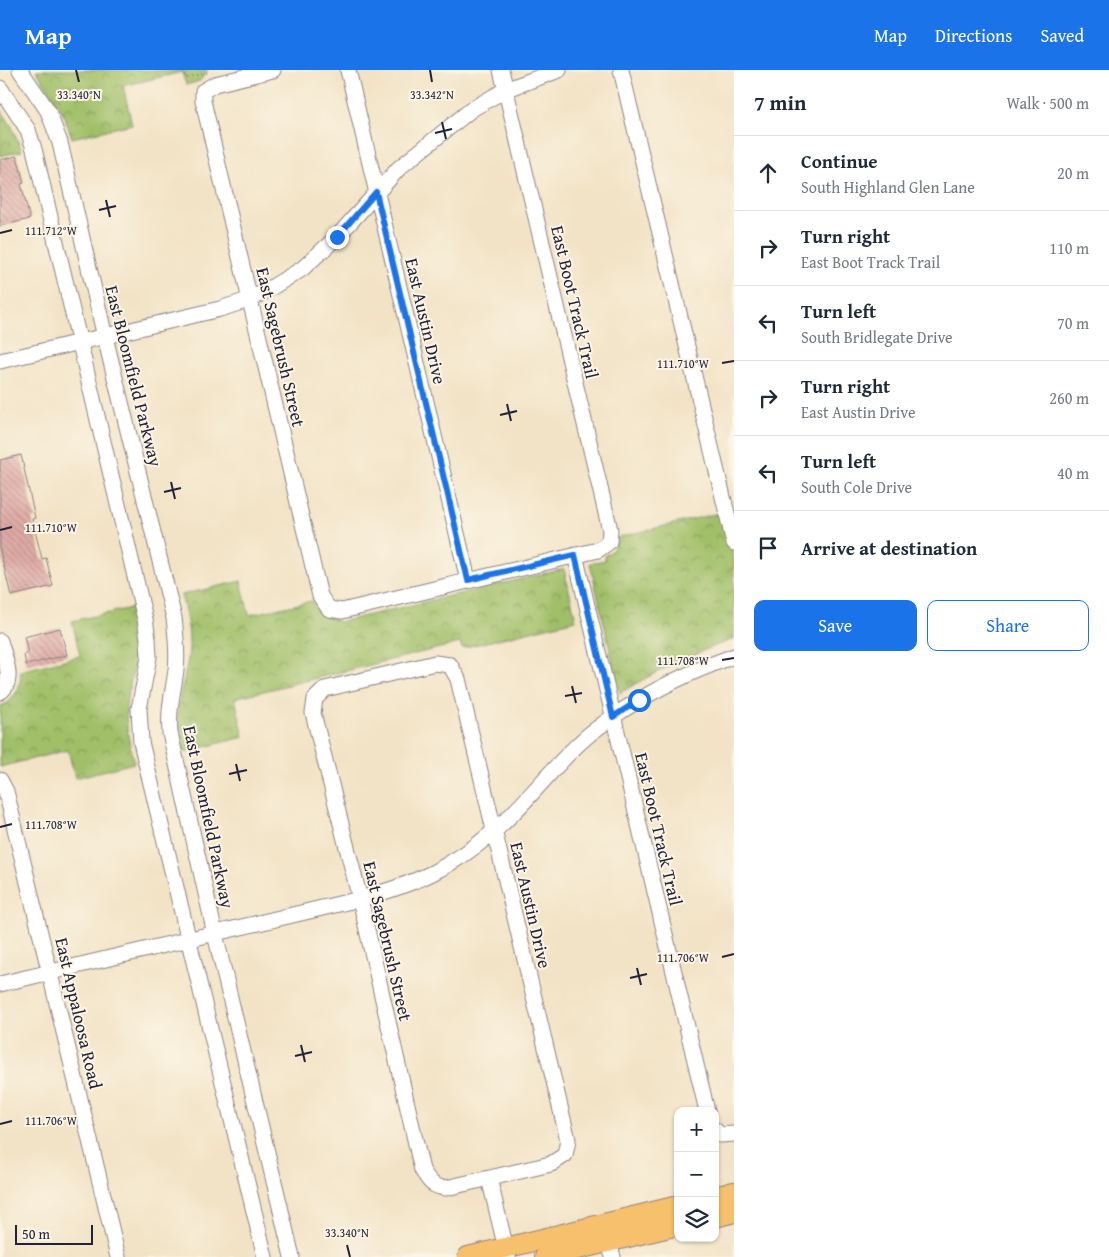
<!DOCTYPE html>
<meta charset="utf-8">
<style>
:root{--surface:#fff;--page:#f2f2f3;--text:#1f2937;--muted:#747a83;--line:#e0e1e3;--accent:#1a73e8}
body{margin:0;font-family:"Gentium Book Plus",serif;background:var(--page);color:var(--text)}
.controls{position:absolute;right:15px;bottom:15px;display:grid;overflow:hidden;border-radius:10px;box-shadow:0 1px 4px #0004}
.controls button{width:45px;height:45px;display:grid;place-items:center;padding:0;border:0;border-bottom:1px solid var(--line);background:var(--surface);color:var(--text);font:25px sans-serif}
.scale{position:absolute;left:15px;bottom:12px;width:78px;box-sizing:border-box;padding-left:5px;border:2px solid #22223b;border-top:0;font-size:14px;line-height:18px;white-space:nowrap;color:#22223b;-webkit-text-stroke:4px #fcf5e5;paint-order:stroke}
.stop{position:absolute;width:15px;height:15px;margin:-11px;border:4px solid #1a73e8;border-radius:50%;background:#fff}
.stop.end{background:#1a73e8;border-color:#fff;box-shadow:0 1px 5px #0008}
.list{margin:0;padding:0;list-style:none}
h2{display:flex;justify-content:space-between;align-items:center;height:65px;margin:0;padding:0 20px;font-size:21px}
h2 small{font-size:16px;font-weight:400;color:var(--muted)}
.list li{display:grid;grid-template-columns:32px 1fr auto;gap:15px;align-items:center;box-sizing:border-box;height:75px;padding:0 20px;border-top:1px solid var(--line)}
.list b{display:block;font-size:19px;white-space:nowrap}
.list p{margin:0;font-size:16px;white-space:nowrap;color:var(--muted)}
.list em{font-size:16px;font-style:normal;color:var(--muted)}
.actions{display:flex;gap:10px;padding:15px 20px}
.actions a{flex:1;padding:11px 0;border:1px solid var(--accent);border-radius:10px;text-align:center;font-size:18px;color:var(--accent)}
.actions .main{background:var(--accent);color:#fff}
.icon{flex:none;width:28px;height:28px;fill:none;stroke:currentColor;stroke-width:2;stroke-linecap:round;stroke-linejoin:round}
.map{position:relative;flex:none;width:734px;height:1187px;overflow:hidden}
header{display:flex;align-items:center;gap:30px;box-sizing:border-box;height:70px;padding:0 25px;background:var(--accent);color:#fff}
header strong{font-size:24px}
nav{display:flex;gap:28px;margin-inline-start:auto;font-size:18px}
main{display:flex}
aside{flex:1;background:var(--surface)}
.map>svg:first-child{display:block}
.park{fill:url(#park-crowns);stroke:#617052}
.building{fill:url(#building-back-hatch)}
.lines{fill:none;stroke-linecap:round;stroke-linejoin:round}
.minor-casing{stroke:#8a8280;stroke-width:17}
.major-casing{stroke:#8a8280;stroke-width:22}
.path{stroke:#8a8280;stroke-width:2;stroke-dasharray:1 4;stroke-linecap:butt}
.minor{stroke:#fff;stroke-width:15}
.major{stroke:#f7c06c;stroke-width:20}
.route{stroke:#1a73e8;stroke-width:6}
.ticks{fill:none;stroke:#22223b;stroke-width:2}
.labels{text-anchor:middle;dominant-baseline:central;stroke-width:4;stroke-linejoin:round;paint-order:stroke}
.street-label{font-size:18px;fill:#22223b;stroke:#fcf5e5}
.ticks-label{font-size:12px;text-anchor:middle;fill:#22223b;stroke:#fcf5e5;stroke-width:4;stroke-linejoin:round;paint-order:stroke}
</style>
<header>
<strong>Map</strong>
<nav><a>Map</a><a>Directions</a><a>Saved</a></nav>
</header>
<main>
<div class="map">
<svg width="734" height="1187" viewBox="0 0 734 1187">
<defs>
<pattern id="park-crowns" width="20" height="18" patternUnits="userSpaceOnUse" patternTransform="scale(1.25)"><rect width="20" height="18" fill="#a0bf68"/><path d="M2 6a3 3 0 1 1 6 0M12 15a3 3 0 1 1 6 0" fill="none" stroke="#829b57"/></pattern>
<pattern id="building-back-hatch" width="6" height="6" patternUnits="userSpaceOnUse" patternTransform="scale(1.25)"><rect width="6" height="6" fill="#e0aaa6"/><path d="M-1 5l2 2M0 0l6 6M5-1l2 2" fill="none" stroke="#b58a88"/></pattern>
</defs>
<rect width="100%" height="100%" fill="#fcf5e5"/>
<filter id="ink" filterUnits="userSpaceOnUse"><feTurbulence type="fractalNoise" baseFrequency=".02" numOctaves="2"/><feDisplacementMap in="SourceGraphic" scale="10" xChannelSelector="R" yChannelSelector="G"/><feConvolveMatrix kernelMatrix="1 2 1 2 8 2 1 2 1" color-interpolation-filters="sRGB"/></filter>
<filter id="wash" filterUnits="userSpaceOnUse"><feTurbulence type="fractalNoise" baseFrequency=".0096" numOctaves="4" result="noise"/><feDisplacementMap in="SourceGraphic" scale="20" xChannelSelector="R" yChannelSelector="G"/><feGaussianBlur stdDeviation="1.12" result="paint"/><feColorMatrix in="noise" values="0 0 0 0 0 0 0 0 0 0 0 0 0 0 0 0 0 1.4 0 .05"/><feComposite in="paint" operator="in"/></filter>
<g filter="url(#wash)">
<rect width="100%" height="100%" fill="#f2e3c6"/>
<path class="park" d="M36 0H208L200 11 186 15 182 2 123 16 132 54 72 68 63 43Z
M0 38 12 57 22 81 0 86Z
M723 442 734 490V569C694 583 656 601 620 623L590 493 605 490V485L612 481 619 467Z
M564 499 576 550 462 578 460 573 235 628 244 667 184 682C182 670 178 657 178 644 179 619 190 596 189 571 189 556 185 540 181 525L241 511 249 545 312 531 321 544 340 552Z
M131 538C134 550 138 563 138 575 136 594 130 611 127 628 124 651 129 672 134 693L75 708 68 680 0 697V636C14 633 23 613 20 601L80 586 72 551Z"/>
<g id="blocks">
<path class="building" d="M17 86 24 113 21 114 30 149 0 156V90Z
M21 385 35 448 32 449 42 489 46 488 53 516 11 526 0 480V390Z
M60 558 67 585 26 595 24 585 28 583 24 567Z"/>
</g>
</g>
<g filter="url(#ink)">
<use href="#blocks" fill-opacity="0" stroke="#8a8280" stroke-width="1"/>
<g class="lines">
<defs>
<path id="minor" d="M20 0 48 41 60 73 105 267 174 548C176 565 178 583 176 600 173 623 168 639 170 663L215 864 292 1187
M273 0 215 14 203 21V31L320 526 329 539 342 541 598 480 609 472 610 460 501 0
M348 0 468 510
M621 0 734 473
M0 18 28 60 34 79 145 549 148 569 149 587 139 639 141 672 265 1187
M0 291 220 239 251 229 269 219 302 199 337 167 399 98 472 39 505 20 559 0
M575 485 707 1041
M0 571C4 586 16 612 0 622
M435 593 450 595 458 609 568 1070 565 1085 551 1094 446 1118C432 1117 429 1111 422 1100L360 829 313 643 315 629 325 619Z
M0 710 6 721 118 1187
M0 914 360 829C414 814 450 799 493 762 529 732 555 692 591 663 634 629 683 604 734 586
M715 1060 720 1065 734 1064
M489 1108 508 1187
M609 1172 613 1187"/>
<path id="major" d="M715 1127 734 1122
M715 1147 734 1142
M468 1187 678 1136
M545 1187 678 1155"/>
</defs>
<use href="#minor" class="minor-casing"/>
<use href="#major" class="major-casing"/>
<path class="path" d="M183 0 185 8 209 2"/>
<use href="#minor" class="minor"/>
<use href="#major" class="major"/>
</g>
</g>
<g class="lines" filter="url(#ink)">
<path class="route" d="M337 167 376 122 468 510 575 485 613 647 639 630"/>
</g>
<path class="ticks" d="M76 0 79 12M430 0 432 12M442 52 446 69M435 63 452 59M106 130 110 147M99 140 116 136M0 163 12 160M722 293 734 291M507 334 511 351M500 345 517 341M171 412 175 429M164 422 181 418M0 460 12 457M722 590 734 588M572 616 576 633M565 626 582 623M236 694 240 711M229 704 247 700M0 757 12 754M722 887 734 884M637 898 641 915M630 908 647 904M301 975 305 992M295 986 312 982M0 1054 12 1051M347 1175 350 1187"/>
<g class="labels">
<g class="street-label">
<text transform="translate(575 232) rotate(77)">East Boot Track Trail</text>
<text transform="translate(426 251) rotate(77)">East Austin Drive</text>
<text transform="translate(281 277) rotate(77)">East Sagebrush Street</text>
<text transform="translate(134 306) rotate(76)">East Bloomfield Parkway</text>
<text transform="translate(209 747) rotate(78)">East Bloomfield Parkway</text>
<text transform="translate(659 759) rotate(77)">East Boot Track Trail</text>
<text transform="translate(531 835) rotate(77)">East Austin Drive</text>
<text transform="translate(388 871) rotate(77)">East Sagebrush Street</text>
<text transform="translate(79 943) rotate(77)">East Appaloosa Road</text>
</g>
</g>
<g class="ticks-label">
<text x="79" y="29">33.340°N</text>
<text x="432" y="29">33.342°N</text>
<text x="51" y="165">111.712°W</text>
<text x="683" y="298">111.710°W</text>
<text x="51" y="462">111.710°W</text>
<text x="683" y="595">111.708°W</text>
<text x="51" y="759">111.708°W</text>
<text x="683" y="892">111.706°W</text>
<text x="51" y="1055">111.706°W</text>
<text x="347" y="1167">33.340°N</text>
</g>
</svg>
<div class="controls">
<button>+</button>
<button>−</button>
<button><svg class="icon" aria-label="layers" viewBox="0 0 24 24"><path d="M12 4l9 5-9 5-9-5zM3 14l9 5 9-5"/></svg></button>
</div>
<div class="scale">50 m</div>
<div class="stop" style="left:639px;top:630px"></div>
<div class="stop end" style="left:337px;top:167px"></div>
</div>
<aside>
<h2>7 min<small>Walk · 500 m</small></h2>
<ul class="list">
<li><svg class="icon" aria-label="ahead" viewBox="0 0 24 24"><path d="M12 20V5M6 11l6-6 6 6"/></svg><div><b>Continue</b><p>South Highland Glen Lane</p></div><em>20 m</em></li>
<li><svg class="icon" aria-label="right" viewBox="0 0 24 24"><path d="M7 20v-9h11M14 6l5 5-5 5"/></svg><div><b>Turn right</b><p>East Boot Track Trail</p></div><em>110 m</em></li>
<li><svg class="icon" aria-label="left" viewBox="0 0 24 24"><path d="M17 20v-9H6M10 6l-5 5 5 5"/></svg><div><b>Turn left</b><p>South Bridlegate Drive</p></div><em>70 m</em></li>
<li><svg class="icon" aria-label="right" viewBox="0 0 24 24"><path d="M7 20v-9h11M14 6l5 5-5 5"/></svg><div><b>Turn right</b><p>East Austin Drive</p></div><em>260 m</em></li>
<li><svg class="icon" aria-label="left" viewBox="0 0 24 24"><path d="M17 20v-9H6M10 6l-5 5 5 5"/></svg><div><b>Turn left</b><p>South Cole Drive</p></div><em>40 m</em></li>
<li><svg class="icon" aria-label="arrive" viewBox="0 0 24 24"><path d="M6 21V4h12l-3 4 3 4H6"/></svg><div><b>Arrive at destination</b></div></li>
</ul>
<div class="actions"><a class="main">Save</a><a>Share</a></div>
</aside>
</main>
